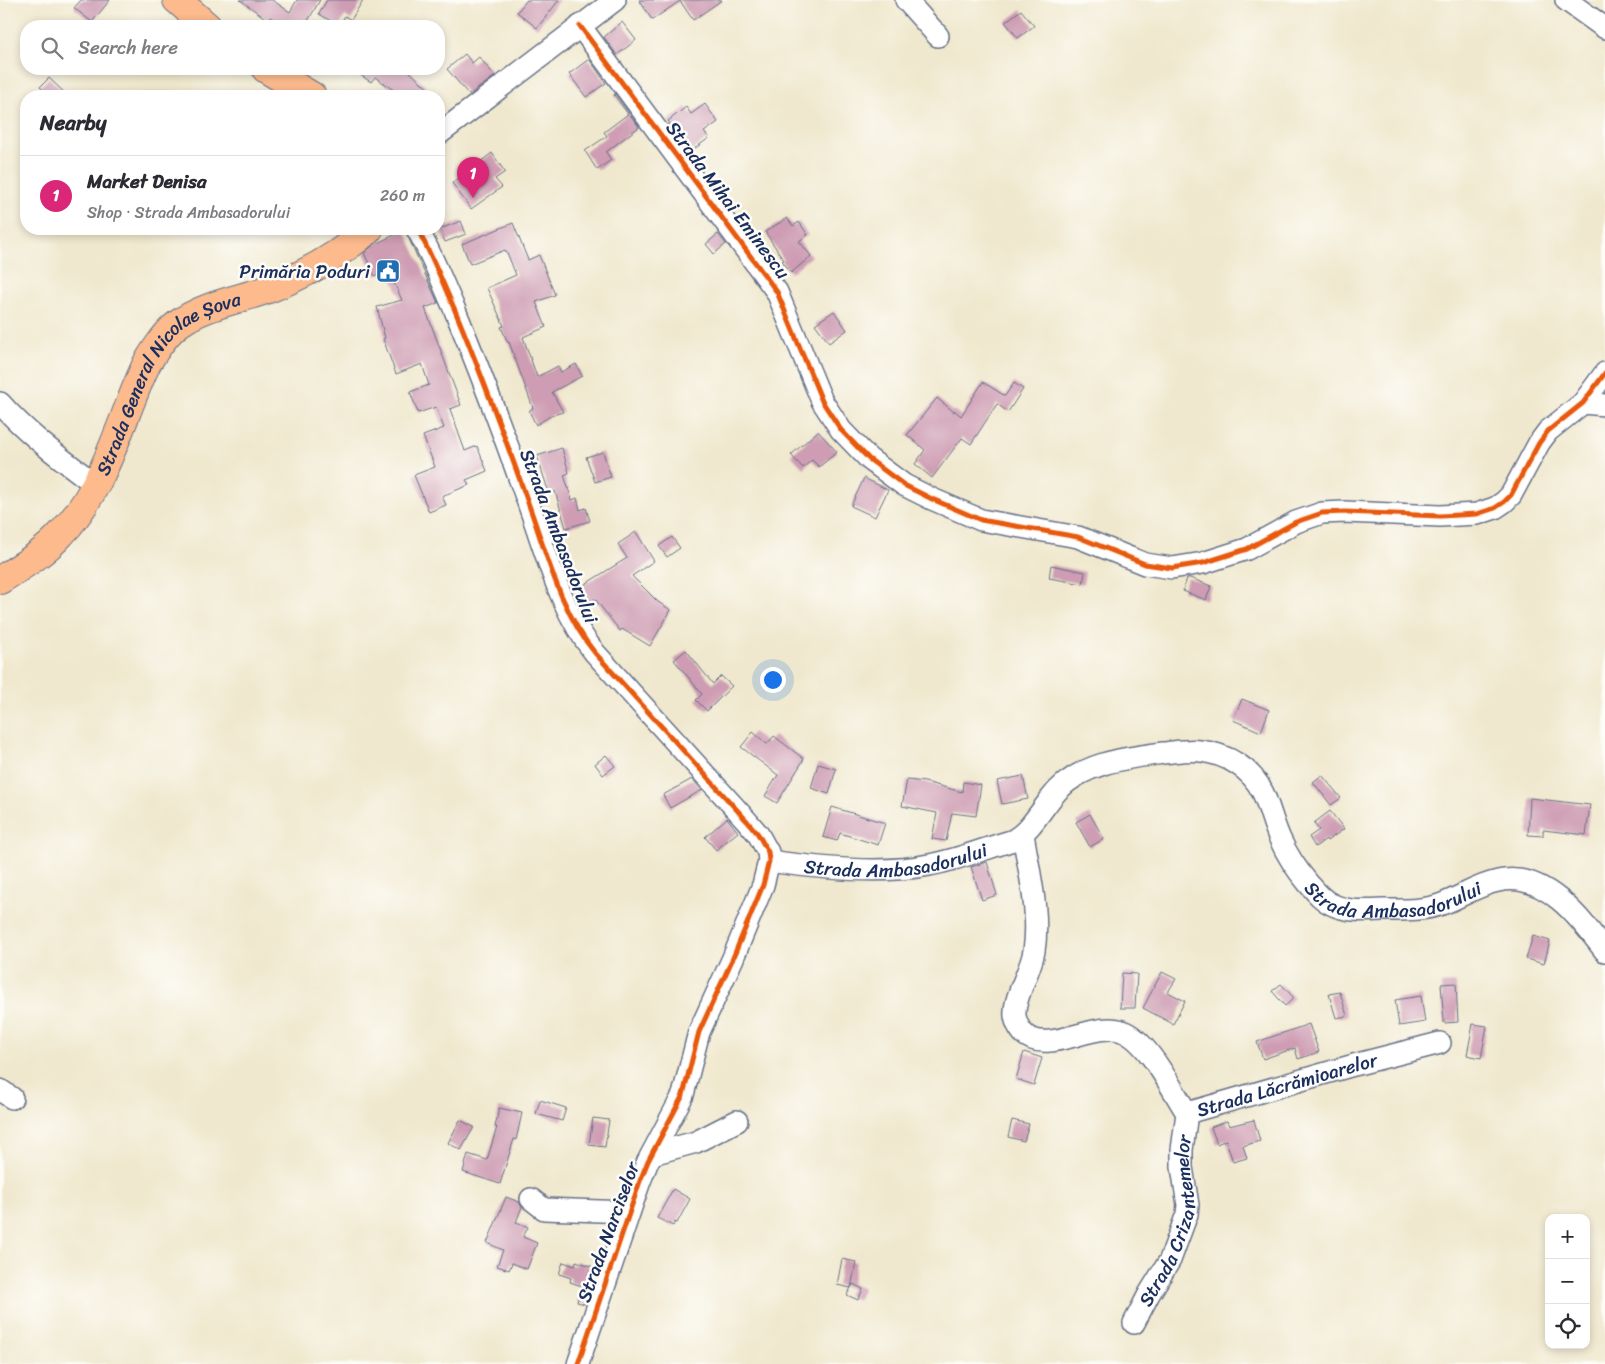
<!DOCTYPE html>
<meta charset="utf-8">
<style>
:root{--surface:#fff;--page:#f7f7f7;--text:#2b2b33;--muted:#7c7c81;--line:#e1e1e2;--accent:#db2777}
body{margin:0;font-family:Sriracha,sans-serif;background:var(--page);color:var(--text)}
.controls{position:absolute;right:15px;bottom:15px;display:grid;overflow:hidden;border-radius:10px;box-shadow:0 2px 8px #0003}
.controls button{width:45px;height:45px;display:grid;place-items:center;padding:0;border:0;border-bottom:1px solid var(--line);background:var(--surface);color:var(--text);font:25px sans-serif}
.you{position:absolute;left:772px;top:679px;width:18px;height:18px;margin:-12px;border:4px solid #fff;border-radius:50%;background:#1a73e8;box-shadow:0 0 0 8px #1a73e833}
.badge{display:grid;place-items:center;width:32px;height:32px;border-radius:50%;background:var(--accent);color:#fff;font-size:16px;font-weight:700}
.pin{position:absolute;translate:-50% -41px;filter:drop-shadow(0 1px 2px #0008)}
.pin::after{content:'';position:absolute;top:26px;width:18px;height:15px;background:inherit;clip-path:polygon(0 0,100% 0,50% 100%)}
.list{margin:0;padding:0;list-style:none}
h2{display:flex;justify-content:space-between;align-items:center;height:65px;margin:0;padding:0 20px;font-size:21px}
h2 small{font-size:16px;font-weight:400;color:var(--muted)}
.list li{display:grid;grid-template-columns:32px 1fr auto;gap:15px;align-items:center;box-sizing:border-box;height:80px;padding:0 20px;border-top:1px solid var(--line)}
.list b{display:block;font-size:19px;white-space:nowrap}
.list p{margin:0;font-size:16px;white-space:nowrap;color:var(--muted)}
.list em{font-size:16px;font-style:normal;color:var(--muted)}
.icon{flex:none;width:28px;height:28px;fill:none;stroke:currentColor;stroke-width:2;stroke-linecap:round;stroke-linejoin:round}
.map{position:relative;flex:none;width:1605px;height:1364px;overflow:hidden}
.search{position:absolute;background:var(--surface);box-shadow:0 2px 8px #0003;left:20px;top:20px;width:425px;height:55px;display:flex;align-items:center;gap:12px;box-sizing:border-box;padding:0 18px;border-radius:20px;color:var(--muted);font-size:19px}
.panel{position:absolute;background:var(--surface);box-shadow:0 2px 8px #0003;left:20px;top:90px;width:425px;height:145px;border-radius:20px}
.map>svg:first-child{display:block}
.building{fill:#ce9cb3}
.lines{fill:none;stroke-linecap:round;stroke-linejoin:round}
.minor-casing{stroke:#667085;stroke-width:24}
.major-casing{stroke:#667085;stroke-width:30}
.minor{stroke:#fff;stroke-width:21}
.major{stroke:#fcba8d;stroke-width:28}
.cycleway-casing{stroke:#fdfcf7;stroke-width:8}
.cycleway{stroke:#e8590c;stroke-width:5}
.labels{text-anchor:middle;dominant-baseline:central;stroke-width:5;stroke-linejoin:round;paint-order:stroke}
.street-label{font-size:19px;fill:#1b2f5e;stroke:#fdfcf7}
.poi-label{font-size:19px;fill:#1b2f5e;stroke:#fdfcf7;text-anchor:end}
</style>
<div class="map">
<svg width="1605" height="1364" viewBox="0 0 1605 1364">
<rect width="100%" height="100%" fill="#fdfcf7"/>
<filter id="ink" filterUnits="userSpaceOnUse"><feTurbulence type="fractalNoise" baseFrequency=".02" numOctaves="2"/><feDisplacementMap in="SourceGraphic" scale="10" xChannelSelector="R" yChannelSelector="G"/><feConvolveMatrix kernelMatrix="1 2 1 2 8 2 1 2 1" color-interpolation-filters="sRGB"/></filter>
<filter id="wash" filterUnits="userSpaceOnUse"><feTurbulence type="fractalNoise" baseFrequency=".0096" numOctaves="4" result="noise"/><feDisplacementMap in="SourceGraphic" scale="20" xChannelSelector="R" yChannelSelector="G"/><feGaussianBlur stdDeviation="1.12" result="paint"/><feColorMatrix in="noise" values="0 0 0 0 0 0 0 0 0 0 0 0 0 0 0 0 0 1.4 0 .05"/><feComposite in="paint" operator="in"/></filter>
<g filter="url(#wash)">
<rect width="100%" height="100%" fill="#f0e8ce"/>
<g id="blocks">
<path class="building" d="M81 0H110L92 22 74 8Z
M240 0H272L290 12 297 0H320L305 26H286L270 17 268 20Z
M327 0H363L351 20 345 16 339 26 319 14Z
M527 0H559L537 28 517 12Z
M639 0H722L693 20 680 1 652 20Z
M1021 10 1034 26 1018 38 1005 22Z
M622 22 636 40 617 55 604 37Z
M465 54 472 63 479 57 495 76 469 95 447 69Z
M589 59 606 83 586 97 569 74Z
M351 69H407L436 96H402L375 77 371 82Z
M49 78 68 96H50L40 87Z
M615 94 639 127 606 152 611 160 597 170 585 151 607 136 604 132 628 114 614 95Z
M705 104 718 122 704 132 709 138 690 152 668 121 686 107 691 114Z
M492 153 505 172 495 179 502 187 471 209 452 183Z
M787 218 793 226 799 222 808 235 799 241 811 256 791 273 782 261 784 260 765 232Z
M461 221 466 234 445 242 440 229Z
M513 223 528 260 539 255 555 295 536 302 546 327 523 337 537 377 558 366 561 372 576 364 582 376 552 392 563 412 552 415 536 425 529 411 533 408 509 342 508 343 501 327 504 326 487 288 516 275 508 255 505 250 470 264 462 244Z
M405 230 438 303 425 308 461 405 450 409 465 451 477 446 487 471 466 480 469 485 442 496 446 505 429 512 414 475 435 467 423 436 444 428 436 407 418 413 410 392 429 385 422 364 396 374 383 339 385 338 377 307 402 300 388 270 375 276 364 253 375 244Z
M718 234 726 244 714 254 706 244Z
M834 311 847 330 829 343 815 324Z
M983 382 1005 396 1014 383 1023 389 1008 412 997 404 971 444 962 438 932 478 915 464 925 450 907 435 937 398 954 412V410L961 416Z
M818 431 837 452 819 467 812 460 803 468 791 455Z
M562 448 569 473 564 475 572 500 577 498 580 510 586 508 590 521 566 528 555 491 549 493 537 456Z
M603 452 611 477 595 482 586 457Z
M864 478 888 490 875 517 851 506Z
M636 532 654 561 632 576 658 602 671 610 650 646 622 629 620 631 595 599 591 601 582 586 627 558 618 544Z
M672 537 680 548 667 557 659 546Z
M1051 565 1085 572 1083 584 1049 578Z
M1187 578H1190L1211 586 1206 600 1183 591Z
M686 650 713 684 721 676 732 686 707 711 696 700 702 694 674 660Z
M1242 699 1269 710 1261 732 1233 720Z
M753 732 767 744 774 736 804 759 777 803 765 796 778 775 741 747Z
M606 755 615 766 603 775 595 764Z
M818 764 836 769 829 794 811 788Z
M1322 775 1341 798 1331 805 1313 782Z
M1023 776 1028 799 1002 804 997 781Z
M692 779 702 790 670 808 663 795Z
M907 780 925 782 962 792 963 782 981 785 976 816 952 813 946 841 932 839 937 813 902 806Z
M1530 798 1590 805 1586 835 1543 830V836L1528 835Z
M832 807 885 823 878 845 840 833 837 841 823 837Z
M1330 811 1344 829 1327 841 1326 839 1315 847 1309 837 1319 830 1314 823Z
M1090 814 1104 839 1090 847 1076 822Z
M727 818 738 832 716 850 705 837Z
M987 862 997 895 982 900 971 867Z
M1533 936 1550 941 1544 964 1526 959Z
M1162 972 1176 979 1168 992 1185 1001 1173 1024 1143 1008Z
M1122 973 1137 974 1135 1008H1120Z
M1456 983 1458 1022 1444 1023 1441 984Z
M1281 984 1294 998 1285 1006 1272 991Z
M1340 992 1347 1016 1336 1018 1329 994Z
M1421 996 1425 1022 1399 1026 1395 1000Z
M1309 1024 1319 1052 1298 1059 1295 1048 1263 1059 1257 1042Z
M1473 1024 1487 1026 1481 1058 1467 1055Z
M1024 1052 1042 1058 1034 1085 1016 1079Z
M540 1100 566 1108 562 1121 536 1114Z
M499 1108 522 1113 516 1140 514 1139 500 1184 463 1172 468 1154 487 1160 497 1127H495Z
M593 1118 609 1120 605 1147 589 1145Z
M460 1120 474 1127 461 1150 448 1143Z
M1012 1120 1029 1124 1024 1141 1008 1137Z
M1254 1120 1260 1141 1243 1146 1247 1158 1233 1162 1226 1140 1217 1144 1211 1127 1227 1121 1229 1126Z
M673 1189 690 1199 677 1223 675 1222 673 1226 657 1218Z
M506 1197 519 1202 522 1207 516 1222 528 1227 523 1237 537 1243 527 1269 512 1263 509 1270 497 1266 503 1250 487 1243Z
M842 1259 856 1262 851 1288 837 1285Z
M576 1261 597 1268 585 1304 577 1302 582 1286 570 1282 571 1278 559 1274 563 1262 575 1266Z
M853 1284 863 1289 858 1300 847 1295Z"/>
</g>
</g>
<g filter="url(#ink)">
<use href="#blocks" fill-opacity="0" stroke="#667085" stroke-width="1"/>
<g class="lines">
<defs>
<g id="minor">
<path d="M906 0 938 36"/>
<path d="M1566 0 1605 28"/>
<path d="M580 26 777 292 822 401 841 430 869 459 904 485 932 499 981 520 1078 537 1145 564 1172 568 1203 563 1247 549 1296 522 1322 513 1345 512 1440 516 1477 514 1495 508 1504 502 1511 495 1539 443 1548 431 1583 403 1605 373"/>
<path d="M439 134 615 0"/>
<path d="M417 229C432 254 442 282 454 308 482 375 507 443 531 511 548 559 562 613 595 653L747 821 758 834 768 852 769 861 763 885 733 958 699 1032 683 1095 648 1161 640 1181 578 1364"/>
<path d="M0 403C28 435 62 459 96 485"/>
<path d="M1583 403 1605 405"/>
<path id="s1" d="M1023 834C1029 872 1040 913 1034 951 1031 971 1013 998 1015 1016 1016 1023 1019 1028 1023 1033 1046 1057 1094 1020 1122 1031 1148 1040 1172 1090 1187 1113L1354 1065 1440 1043"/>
<path id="s2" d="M769 861C817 868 882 875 929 865 958 860 986 848 1014 840 1033 828 1043 806 1058 790 1085 762 1127 758 1163 753 1175 752 1189 749 1201 751 1227 754 1252 769 1263 793 1270 808 1273 824 1280 839 1287 855 1297 870 1308 883 1315 891 1322 900 1331 904 1347 912 1365 911 1382 910 1403 910 1423 911 1442 904 1461 897 1478 885 1498 881 1544 870 1581 919 1605 951"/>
<path d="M0 1090 12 1098"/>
<path d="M652 1154 696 1142 737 1121"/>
<path d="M531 1199 544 1209 629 1212"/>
<path id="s3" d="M1134 1323 1149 1294 1170 1260 1187 1214 1188 1205 1182 1167V1150L1187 1113"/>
</g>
<g id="major">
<path d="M177 0 207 26"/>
<path d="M266 69 312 96"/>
<path id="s4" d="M0 580C22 566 44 553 61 534 106 487 120 420 147 363 156 349 165 334 178 324 205 304 240 300 271 288 306 274 341 254 369 229"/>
</g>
</defs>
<use href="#minor" class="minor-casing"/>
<use href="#major" class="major-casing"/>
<use href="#minor" class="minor"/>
<use href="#major" class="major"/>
<defs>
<path id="cycleway" d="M580 26 777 292 822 401 841 430 869 459 904 485 932 499 981 520 1078 537 1145 564 1172 568 1203 563 1247 549 1296 522 1322 513 1345 512 1440 516 1477 514 1495 508 1504 502 1511 495 1539 443 1548 431 1583 403 1605 373
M417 229C432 254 442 282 454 308 482 375 507 443 531 511 548 559 562 613 595 653L747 821 758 834 768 852 769 861 763 885 733 958 699 1032 683 1095 648 1161 640 1181 578 1364"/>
</defs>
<use href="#cycleway" class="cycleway-casing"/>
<use href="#cycleway" class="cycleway"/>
</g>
</g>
<defs>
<symbol id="civic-square" viewBox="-11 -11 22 22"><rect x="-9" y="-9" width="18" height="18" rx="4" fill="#1f6fb2" stroke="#fdfcf7"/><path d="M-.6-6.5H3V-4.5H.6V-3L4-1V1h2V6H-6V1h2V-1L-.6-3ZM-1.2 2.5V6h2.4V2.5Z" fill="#fff"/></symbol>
</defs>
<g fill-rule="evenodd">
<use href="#civic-square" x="374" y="257" width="28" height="28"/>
</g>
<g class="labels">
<g class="street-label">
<text transform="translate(728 200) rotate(53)">Strada Mihai Eminescu</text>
<text stroke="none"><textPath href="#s4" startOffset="268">Strada General Nicolae Șova</textPath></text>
<text transform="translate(559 536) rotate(69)">Strada Ambasadorului</text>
<text stroke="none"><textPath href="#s2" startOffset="128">Strada Ambasadorului</textPath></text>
<text stroke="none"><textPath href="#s2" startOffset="741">Strada Ambasadorului</textPath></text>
<text stroke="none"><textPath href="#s1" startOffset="518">Strada Lăcrămioarelor</textPath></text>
<text stroke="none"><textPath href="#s3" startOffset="111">Strada Crizantemelor</textPath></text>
<text transform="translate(608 1232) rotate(-70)">Strada Narciselor</text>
</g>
<g class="poi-label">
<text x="370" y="271">Primăria Poduri</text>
</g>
</g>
</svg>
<div class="controls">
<button>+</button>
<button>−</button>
<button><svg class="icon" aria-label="locate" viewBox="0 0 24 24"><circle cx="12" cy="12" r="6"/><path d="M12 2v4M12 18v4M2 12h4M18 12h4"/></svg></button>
</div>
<div class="you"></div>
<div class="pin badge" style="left:473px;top:198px">1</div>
<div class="search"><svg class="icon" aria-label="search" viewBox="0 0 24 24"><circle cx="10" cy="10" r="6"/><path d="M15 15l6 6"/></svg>Search here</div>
<section class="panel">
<h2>Nearby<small></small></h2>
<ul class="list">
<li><span class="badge">1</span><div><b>Market Denisa</b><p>Shop · Strada Ambasadorului</p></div><em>260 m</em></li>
</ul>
</section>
</div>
